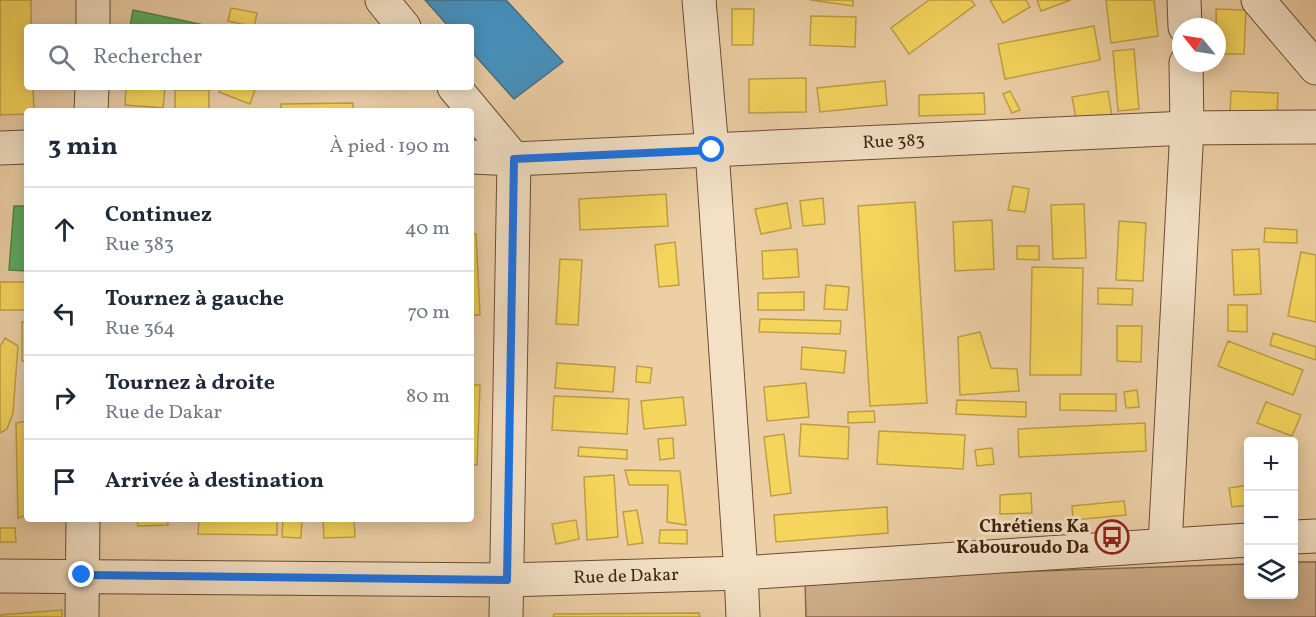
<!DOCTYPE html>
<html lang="fr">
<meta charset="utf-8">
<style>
:root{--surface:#fff;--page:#f2f2f3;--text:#1f2937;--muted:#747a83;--line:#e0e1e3}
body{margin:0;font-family:Vollkorn,serif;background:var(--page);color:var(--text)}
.controls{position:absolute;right:18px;bottom:18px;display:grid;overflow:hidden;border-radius:6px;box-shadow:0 3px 15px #0003}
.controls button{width:54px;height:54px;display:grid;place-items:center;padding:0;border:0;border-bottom:2px solid var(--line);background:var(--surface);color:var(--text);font:30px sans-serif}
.compass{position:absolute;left:1172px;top:18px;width:54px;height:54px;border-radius:50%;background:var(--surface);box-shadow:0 3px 15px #0003;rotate:300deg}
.stop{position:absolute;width:18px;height:18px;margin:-14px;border:4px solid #1a73e8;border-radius:50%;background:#fff}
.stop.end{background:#1a73e8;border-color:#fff;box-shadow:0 2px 6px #0008}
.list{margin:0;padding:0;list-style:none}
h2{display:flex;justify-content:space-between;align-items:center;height:78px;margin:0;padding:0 24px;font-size:26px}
h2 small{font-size:20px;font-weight:400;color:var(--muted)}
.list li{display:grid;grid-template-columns:39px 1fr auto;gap:18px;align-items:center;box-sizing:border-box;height:84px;padding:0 24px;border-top:2px solid var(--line)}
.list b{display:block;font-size:22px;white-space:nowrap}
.list p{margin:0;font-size:20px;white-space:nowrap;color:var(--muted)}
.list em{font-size:20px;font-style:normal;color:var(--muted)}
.icon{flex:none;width:33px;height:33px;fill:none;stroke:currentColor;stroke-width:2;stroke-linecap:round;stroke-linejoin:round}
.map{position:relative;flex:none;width:1316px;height:617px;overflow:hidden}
.search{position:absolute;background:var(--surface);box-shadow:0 3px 15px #0003;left:24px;top:24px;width:450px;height:66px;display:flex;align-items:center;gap:15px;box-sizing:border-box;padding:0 21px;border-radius:6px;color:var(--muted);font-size:22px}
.panel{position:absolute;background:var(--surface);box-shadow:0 3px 15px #0003;left:24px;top:108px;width:450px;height:414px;border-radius:6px}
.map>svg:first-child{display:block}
.green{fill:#d0b18d;stroke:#88694f;stroke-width:1.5}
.homes{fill:#f6d55c;stroke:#bf9f46;stroke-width:1.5}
.schools{fill:#4393c3;stroke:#42718e;stroke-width:1.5}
.public{fill:#5aae61;stroke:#528449;stroke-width:1.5}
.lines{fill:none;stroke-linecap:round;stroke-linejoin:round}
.minor-casing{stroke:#6b4c36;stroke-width:35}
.minor{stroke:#f3e0c5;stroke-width:33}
.route{stroke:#1a73e8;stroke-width:8}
.labels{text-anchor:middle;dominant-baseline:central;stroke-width:6;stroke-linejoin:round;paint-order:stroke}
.street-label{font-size:18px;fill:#402111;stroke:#f3e0c5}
.poi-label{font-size:18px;font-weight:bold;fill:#402111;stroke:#f3e0c5;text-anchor:end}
</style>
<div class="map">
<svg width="1316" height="617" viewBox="0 0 1316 617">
<rect width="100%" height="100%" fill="#edcfa6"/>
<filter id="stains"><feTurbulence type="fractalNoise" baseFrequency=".00333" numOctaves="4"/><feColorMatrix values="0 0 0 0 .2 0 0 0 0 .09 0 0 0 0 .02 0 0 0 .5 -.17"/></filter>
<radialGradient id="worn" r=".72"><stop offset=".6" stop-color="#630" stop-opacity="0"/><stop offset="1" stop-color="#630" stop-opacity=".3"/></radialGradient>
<path class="green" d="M1294 562H1316V617H806L805 579 1248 564V594H1294Z"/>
<path class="homes" d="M0 0H31V27H27V87H33L34 111H27V114L0 115Z
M810 0H853V6Z
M929 0H971L975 5 909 54 891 28Z
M990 0H1026L1030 7 1003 23Z
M1037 0H1071L1041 11Z
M1106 0H1154L1158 36 1111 43Z
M231 8 257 13 254 27 228 21Z
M732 9H754L753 45H732Z
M1216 9 1246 10 1244 54H1217Z
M811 16 856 17 855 47 810 45Z
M1094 26 1100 60 1005 79 998 44Z
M1134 49 1139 109 1118 111 1113 51Z
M806 78V112L749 113V79Z
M885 81 887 105 820 112 817 88Z
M126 87H165L163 108 125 105Z
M221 87H256L250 104 219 92Z
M175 90H209V111H175Z
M1010 91 1020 110 1012 113 1003 94Z
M1108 91 1112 117 1077 123 1072 97Z
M1231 91 1278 93 1277 117 1230 114Z
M984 93 985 114 919 116V95Z
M353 103V111H281V104Z
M1013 186 1029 189 1025 212 1008 210Z
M666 194 668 226 580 230 579 199Z
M823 198 825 224 803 226 800 201Z
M915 202 927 403 870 406 858 206Z
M787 203 791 228 761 234 755 209Z
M1084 204 1086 258 1053 259 1051 205Z
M992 220 994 269 955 271 953 222Z
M1119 221 1146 223 1143 281 1116 280Z
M1265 228 1297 230V243L1264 242Z
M471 234H476L480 315H471Z
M675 242 679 285 659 287 655 245Z
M1017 246H1039V260L1017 259Z
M797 249 799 277 763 279 762 251Z
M1259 249 1261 294 1234 295 1232 250Z
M1301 252 1316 255V322L1288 316Z
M560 259 582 260 578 325 556 324Z
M1032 267 1083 268 1081 375H1030Z
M0 282H27V310H0Z
M826 285 849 287 847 310 824 309Z
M1098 288 1133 289 1132 305 1098 304Z
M804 292V310H758V293Z
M1228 305H1247V332L1228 331Z
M760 319 841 321 840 334 759 332Z
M22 322H27V361H22Z
M1117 326H1142L1141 362 1117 361Z
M980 332 991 368 1017 369 1019 391 960 395 958 337Z
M1273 333 1316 347V360L1270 345Z
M5 338 18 346 13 413 7 429 0 433V347Z
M1228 341 1303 370 1293 395 1218 366Z
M802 347 846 351 844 373 801 369Z
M557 363 615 367 613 392 555 388Z
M637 366 652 368 650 383 636 382Z
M806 383 809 417 767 421 764 387Z
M471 385H480L477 465 471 464Z
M1137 390 1139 407 1126 408 1124 392Z
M1060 394H1116V411L1060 410Z
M554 396 629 399 627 434 552 430Z
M683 397 686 425 644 429 641 401Z
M957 400 1026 402V417L956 414Z
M1266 402 1301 415 1292 436 1257 423Z
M874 411 875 422 848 423V412Z
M27 421V515L18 518 16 423Z
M1145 423 1146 451 1019 457 1018 429Z
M801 424 849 427 848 459 799 456Z
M879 431 965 435 963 469 877 464Z
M784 434 791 493 771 496 764 437Z
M673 438 674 458 660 460 658 439Z
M579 447 627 450V459L578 456Z
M992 448 994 464 977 466 975 450Z
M625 470 680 471 686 525 667 522 668 485H629Z
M614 475 618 537 587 540 584 477Z
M1248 485V505L1232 507 1229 488Z
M1031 493 1032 513 1000 514V495Z
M1124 501 1126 515 1073 520 1072 506Z
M887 507 888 533 776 542 774 515Z
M637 510 643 543 628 545 623 512Z
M137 519H167L168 525 138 526Z
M199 519H277V535L198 534Z
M283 519H302L301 538 282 537Z
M323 519H354L355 537 324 538Z
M576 520 579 539 556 544 552 524Z
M0 528H15L16 542H0Z
M660 530H687V544L659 543Z
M62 610V617H0V615Z
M699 613 700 617H553L554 614Z"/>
<path class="schools" d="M425 0H506L563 62 514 99 471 51V27H449Z"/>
<path class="public" d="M133 10 213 27H130Z
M14 206H27V271L9 270Z"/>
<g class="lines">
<defs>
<g id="minor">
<path d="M382 0 404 27"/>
<path d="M699 0 712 150 741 573 743 617"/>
<path d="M1184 0 1185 27"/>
<path d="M1258 0 1316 68"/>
<path d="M93 27V0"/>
<path d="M454 87 514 159 506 617"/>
<path d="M91 111 92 87"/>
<path d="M0 148 27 147"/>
<path id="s1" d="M471 157 514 159 1187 128 1316 127"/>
<path d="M1294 537 1316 536"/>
<path d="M1165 545 1187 128 1186 63"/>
<path id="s2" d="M0 576 507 580 741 573 1248 540"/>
<path d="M82 617 83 519"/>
</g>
</defs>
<use href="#minor" class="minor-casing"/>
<use href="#minor" class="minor"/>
</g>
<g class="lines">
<path class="route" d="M82 575 507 580 514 159 712 150"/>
</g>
<defs>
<symbol id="bus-ring" viewBox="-11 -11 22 22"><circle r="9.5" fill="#f3e0c5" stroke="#8f2418" stroke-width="1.5"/><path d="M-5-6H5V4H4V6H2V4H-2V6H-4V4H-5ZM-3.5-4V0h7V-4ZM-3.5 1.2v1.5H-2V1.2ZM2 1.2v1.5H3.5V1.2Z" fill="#8f2418"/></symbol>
</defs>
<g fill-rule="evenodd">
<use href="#bus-ring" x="1093" y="518" width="38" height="38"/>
</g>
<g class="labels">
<g class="street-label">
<text stroke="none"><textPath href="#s1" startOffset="423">Rue 383</textPath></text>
<text stroke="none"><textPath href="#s2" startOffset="626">Rue de Dakar</textPath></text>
</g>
<g class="poi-label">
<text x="1089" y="527">Chrétiens Ka<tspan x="1089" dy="21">Kabouroudo Da</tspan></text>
</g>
</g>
<rect width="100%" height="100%" filter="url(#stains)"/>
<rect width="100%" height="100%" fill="url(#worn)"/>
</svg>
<div class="controls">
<button>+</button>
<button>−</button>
<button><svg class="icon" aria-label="layers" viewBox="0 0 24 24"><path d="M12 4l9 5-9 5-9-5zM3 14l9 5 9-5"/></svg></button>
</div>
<svg class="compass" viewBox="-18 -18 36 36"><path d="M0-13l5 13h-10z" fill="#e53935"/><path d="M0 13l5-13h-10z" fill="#747a83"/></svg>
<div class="stop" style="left:712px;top:150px"></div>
<div class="stop end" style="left:82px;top:575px"></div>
<div class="search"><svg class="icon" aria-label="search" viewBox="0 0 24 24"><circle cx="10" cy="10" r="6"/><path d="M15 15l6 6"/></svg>Rechercher</div>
<section class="panel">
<h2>3 min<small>À pied · 190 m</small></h2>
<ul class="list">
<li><svg class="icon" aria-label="ahead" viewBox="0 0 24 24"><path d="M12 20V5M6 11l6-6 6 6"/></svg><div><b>Continuez</b><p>Rue 383</p></div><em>40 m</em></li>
<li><svg class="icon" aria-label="left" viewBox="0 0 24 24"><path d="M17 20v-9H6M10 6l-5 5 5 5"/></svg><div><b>Tournez à gauche</b><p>Rue 364</p></div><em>70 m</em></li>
<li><svg class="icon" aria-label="right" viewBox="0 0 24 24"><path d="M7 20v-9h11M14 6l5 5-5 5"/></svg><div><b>Tournez à droite</b><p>Rue de Dakar</p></div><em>80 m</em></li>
<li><svg class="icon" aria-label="arrive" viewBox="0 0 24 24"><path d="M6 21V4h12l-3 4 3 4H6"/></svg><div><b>Arrivée à destination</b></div></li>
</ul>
</section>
</div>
